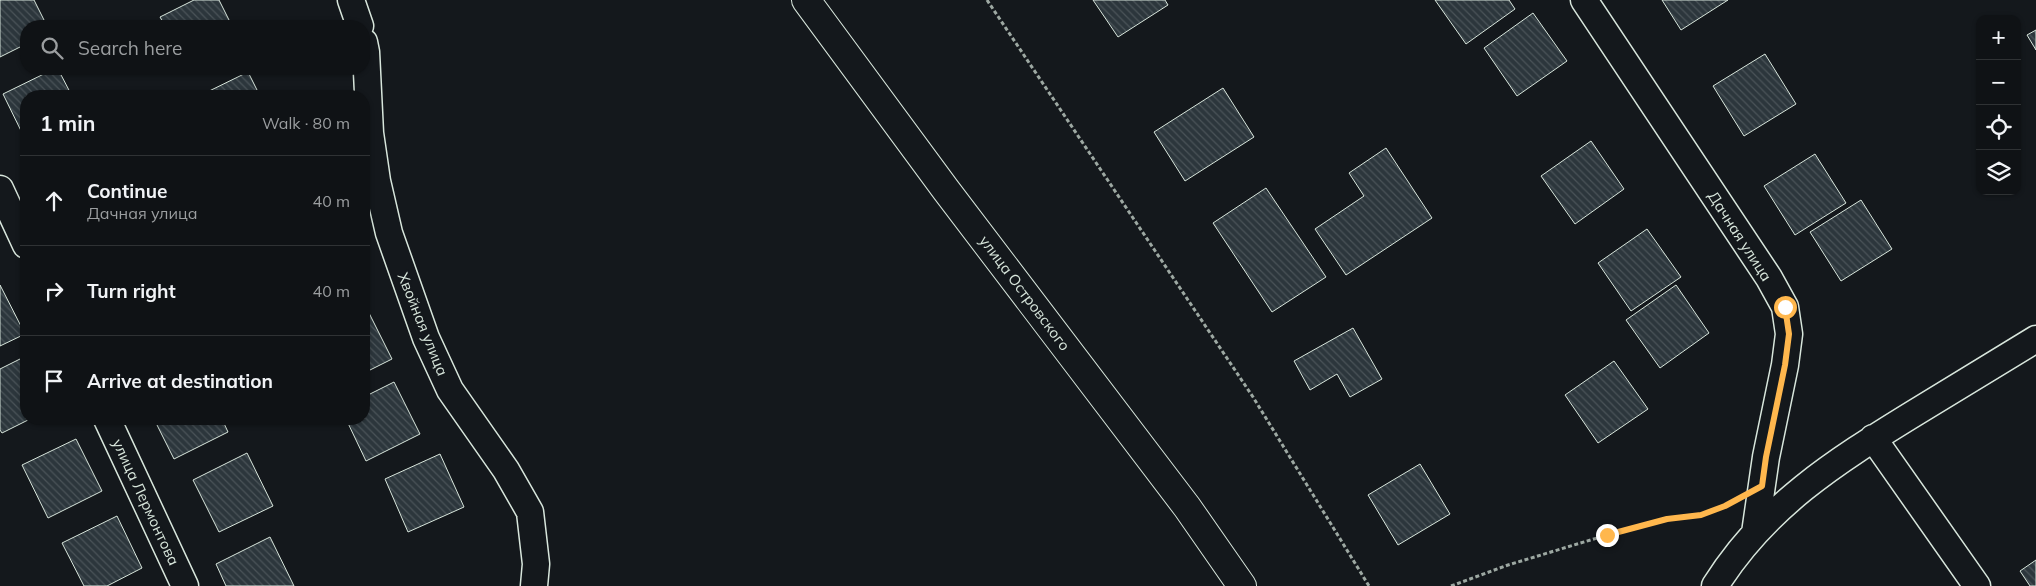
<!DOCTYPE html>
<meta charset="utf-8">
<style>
:root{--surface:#0f1215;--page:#181b1e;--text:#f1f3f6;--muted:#9b9ea0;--line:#2f3234}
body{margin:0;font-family:Mulish,sans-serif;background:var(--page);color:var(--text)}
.controls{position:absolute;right:15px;top:15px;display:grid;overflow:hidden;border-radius:10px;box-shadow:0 1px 4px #0004}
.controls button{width:45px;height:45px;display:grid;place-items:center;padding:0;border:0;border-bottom:1px solid var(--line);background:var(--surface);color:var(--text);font:25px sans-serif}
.stop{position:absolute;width:15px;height:15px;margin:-11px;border:4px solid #ffb74d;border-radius:50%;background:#fff}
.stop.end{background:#ffb74d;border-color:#fff;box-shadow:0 1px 5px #0008}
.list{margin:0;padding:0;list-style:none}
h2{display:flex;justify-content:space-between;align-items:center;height:65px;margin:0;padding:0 20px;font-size:21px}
h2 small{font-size:16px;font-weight:400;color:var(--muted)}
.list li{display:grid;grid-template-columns:32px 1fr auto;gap:15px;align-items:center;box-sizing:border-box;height:90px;padding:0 20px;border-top:1px solid var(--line)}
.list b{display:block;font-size:19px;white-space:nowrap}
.list p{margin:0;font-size:16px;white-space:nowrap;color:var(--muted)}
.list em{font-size:16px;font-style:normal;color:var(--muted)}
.icon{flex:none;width:28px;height:28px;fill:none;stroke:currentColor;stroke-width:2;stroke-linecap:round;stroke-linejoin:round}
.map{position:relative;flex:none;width:2036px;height:586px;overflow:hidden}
.search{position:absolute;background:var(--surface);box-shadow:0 1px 4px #0004;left:20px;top:20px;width:350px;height:55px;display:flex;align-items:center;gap:12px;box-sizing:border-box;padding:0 18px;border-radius:20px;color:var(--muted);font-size:19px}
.panel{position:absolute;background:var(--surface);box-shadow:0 1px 4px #0004;left:20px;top:90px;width:350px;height:335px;border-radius:20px}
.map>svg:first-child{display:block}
.building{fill:url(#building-back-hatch);stroke:#d8e6dc}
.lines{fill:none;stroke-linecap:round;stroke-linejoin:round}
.street-casing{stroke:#d8e6dc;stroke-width:29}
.secondary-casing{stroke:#d8e6dc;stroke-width:30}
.path{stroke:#9da8a2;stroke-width:3;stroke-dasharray:4 2.5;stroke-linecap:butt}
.street{stroke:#14181c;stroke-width:26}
.secondary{stroke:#14181c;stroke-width:28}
.route{stroke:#ffb74d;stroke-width:6}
.labels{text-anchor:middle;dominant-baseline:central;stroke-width:4;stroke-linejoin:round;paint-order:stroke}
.street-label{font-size:15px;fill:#d8e6dc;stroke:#14181c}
</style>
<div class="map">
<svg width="2036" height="586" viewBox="0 0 2036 586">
<defs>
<pattern id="building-back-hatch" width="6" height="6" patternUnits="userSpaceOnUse" patternTransform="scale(1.25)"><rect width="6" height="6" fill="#2c363c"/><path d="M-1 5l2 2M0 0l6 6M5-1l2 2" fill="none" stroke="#4a5358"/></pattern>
</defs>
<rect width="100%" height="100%" fill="#14181c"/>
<path class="building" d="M0 0H34L47 26H26V44L0 57Z
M194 0H219L232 26H165L160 17Z
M1093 0H1165L1168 5 1118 37Z
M1435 0H1509L1515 9 1466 44Z
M1662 0H1728L1681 30Z
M1533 13 1567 61 1517 96 1484 48Z
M2036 30V50L2027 35Z
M1765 54 1796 104 1744 136 1713 86Z
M54 69H58L72 96H26V141L3 94Z
M248 72 260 96H199Z
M1223 88 1254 137 1185 181 1154 132Z
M1591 141 1624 189 1575 224 1541 176Z
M1386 148 1432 218 1346 275 1315 229 1364 196 1349 173Z
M1815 154 1846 203 1795 235 1764 186Z
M1266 188 1326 277 1272 312 1213 223Z
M1861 200 1892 249 1841 281 1810 232Z
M1647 229 1681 277 1631 311 1598 263Z
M0 285 25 334 0 346Z
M1676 285 1709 333 1660 368 1626 320Z
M366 307 392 359 364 373V308Z
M1353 328 1382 379 1350 397 1337 374 1310 390 1294 361Z
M26 356V419H30L2 433 0 430V369Z
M1614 361 1648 409 1598 443 1565 395Z
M394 382 420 434 366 461 346 419H364V397Z
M154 419H222L228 432 174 459Z
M76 439 102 491 48 518 22 465Z
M247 453 273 506 219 532 193 480Z
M440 454 464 507 408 532 385 479Z
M1420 464 1450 514 1398 545 1368 495Z
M117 516 142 568 107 586H84L62 543Z
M270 537 294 586H226L216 564Z
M2036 560V586H2030L2020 571Z"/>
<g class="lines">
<defs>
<path id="street" d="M351 0 360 26
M1584 0 1769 278 1785 307 1789 334 1785 365 1766 457 1755 533
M364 42 366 52 370 133 377 181 389 233 426 338 450 390 506 470 530 512 536 564 534 586
M0 189 26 245
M107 419 185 586
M1873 438 1977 586
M1715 586C1765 506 1835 462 1913 414 1954 389 1995 364 2036 339"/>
<path id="secondary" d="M806 0 946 190 1187 507 1242 586"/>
</defs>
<use href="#street" class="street-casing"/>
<use href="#secondary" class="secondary-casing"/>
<path class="path" d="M987 0 1253 397 1369 586
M1451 586 1508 565 1607 535 1667 519 1701 515 1730 503"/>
<use href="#street" class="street"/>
<use href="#secondary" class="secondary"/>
</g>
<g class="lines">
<path class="route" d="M1607 535 1667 519 1701 515 1725 506 1762 486 1766 457 1785 365 1789 334 1785 307"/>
</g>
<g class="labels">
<g class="street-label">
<text transform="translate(1740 236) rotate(57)">Дачная улица</text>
<text transform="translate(1025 293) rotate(53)">улица Островского</text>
<text transform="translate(423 324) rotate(68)">Хвойная улица</text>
<text transform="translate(146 502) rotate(65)">улица Лермонтова</text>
</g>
</g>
</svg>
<div class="controls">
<button>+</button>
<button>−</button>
<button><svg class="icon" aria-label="locate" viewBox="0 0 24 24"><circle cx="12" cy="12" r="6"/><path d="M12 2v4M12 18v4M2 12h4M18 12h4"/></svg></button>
<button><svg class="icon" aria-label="layers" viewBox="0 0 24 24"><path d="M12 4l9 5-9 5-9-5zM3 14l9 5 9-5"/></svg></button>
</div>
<div class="stop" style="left:1785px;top:307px"></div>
<div class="stop end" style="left:1607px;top:535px"></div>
<div class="search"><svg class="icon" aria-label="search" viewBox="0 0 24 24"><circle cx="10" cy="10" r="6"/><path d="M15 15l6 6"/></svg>Search here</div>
<section class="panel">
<h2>1 min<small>Walk · 80 m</small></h2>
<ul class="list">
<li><svg class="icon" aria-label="ahead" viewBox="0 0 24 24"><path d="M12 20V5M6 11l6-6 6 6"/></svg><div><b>Continue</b><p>Дачная улица</p></div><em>40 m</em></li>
<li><svg class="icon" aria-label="right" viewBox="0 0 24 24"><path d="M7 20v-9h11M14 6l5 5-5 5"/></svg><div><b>Turn right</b></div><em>40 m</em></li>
<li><svg class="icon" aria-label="arrive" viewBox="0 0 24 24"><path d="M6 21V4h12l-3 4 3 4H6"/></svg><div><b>Arrive at destination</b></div></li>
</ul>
</section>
</div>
